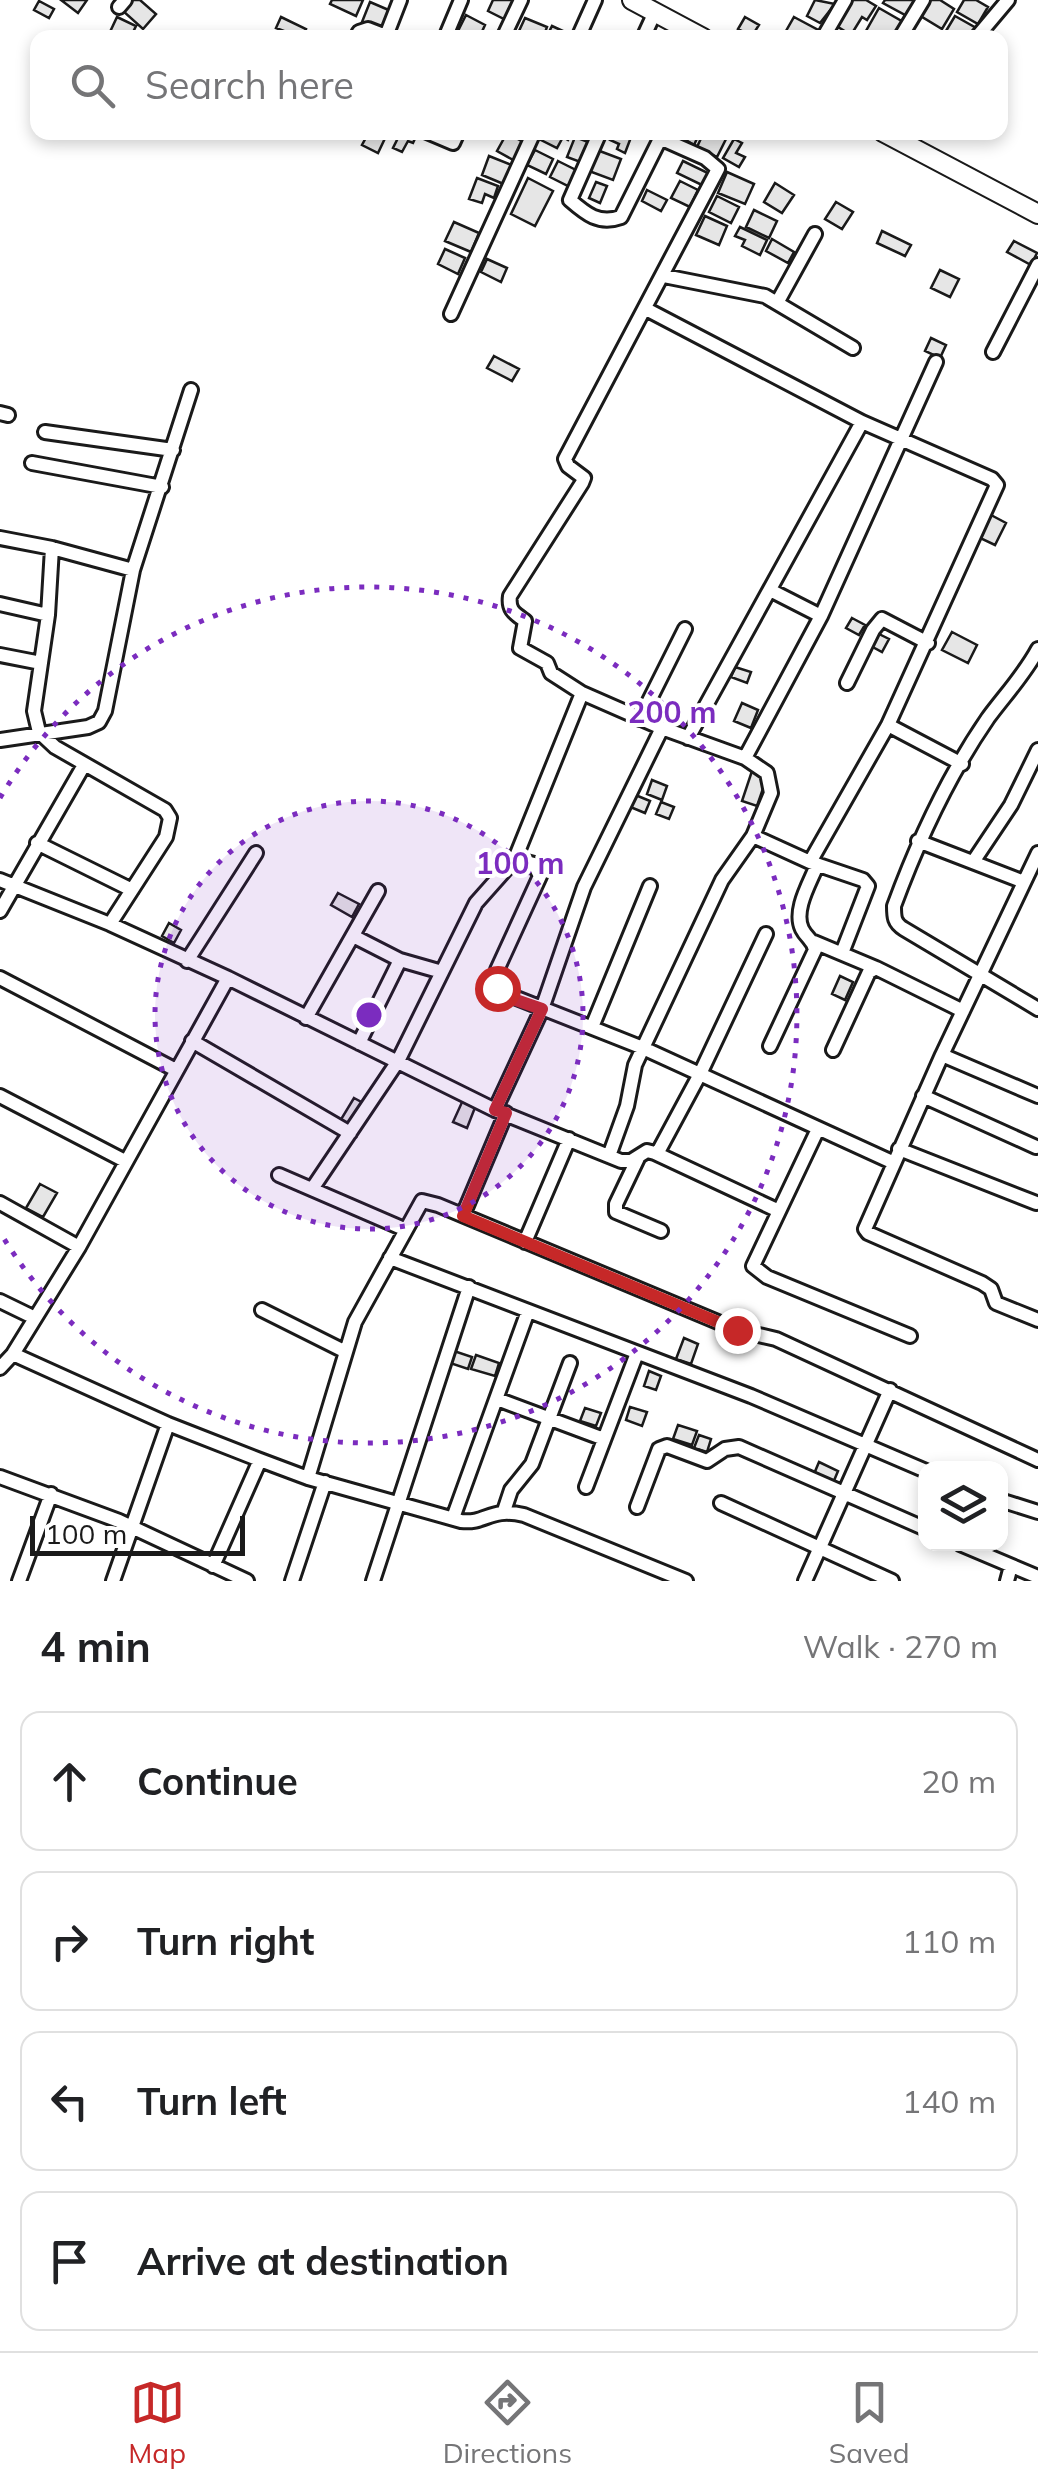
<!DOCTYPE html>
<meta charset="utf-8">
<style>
:root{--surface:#fff;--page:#f2f2f2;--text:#202124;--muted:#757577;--line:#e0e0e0;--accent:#c62828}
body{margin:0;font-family:Mulish,sans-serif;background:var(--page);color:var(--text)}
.controls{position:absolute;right:30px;bottom:30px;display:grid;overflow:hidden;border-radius:20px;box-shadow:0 5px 15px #0003}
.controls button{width:90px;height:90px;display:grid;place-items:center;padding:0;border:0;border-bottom:2px solid var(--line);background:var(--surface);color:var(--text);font:50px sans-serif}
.scale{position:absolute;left:30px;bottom:25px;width:215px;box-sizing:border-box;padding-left:10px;border:5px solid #1a1a1a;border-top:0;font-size:28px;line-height:35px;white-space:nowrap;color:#1a1a1a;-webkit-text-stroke:8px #fff;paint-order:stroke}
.stop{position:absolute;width:30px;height:30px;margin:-22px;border:8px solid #c62828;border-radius:50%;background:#fff}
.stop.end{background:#c62828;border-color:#fff;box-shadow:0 2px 10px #0008}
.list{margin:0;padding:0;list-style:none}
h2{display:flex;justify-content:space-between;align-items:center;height:130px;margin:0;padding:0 40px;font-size:42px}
h2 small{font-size:32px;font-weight:400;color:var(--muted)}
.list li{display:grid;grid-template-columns:65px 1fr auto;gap:30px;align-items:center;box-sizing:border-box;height:140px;margin:0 20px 20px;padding:0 20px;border:2px solid var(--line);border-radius:20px}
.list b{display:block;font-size:38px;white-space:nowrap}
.list em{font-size:32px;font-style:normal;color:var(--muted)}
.icon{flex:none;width:55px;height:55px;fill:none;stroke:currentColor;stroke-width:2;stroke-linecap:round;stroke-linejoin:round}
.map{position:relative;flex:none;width:1038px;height:1581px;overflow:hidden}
.search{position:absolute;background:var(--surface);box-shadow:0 5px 15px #0003;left:30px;right:30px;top:30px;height:110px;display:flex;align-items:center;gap:25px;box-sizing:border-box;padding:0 35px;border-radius:20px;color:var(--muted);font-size:38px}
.sheet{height:770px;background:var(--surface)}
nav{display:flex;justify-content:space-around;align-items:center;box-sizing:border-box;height:140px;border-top:2px solid var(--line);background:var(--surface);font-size:28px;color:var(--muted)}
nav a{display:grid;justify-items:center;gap:5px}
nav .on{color:var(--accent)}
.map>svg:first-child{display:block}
.building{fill:#e6e6e6;stroke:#1a1a1a;stroke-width:2.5}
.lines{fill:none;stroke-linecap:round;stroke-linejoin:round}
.minor-casing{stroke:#1a1a1a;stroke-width:18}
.secondary-casing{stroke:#1a1a1a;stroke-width:22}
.minor{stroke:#fff;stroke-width:12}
.secondary{stroke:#fff;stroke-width:18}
.route{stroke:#c62828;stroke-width:12}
.ring{fill:none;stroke:#7b2cbf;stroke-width:5;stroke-dasharray:5 10}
.centre{fill:#7b2cbf;stroke:#fff;stroke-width:5}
.ring-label{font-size:30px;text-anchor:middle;font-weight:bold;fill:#7b2cbf;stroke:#fff;stroke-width:8;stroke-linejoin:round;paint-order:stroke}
</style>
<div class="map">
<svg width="1038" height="1581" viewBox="0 0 1038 1581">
<rect width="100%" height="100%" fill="#fff"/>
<path class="building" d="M61 0H87L78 13Z
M133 0H140L156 14 143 29 123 11Z
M332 0H363L356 16 330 4Z
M493 0H515L506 20 488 11Z
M815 0 835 4 820 23 807 16Z
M851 0H866L876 6 867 20 862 17 851 35 835 25Z
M885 0H916L907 16 883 3Z
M929 0H940L954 9 942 29 919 15Z
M964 0H976L988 7 978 24 957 12Z
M39 1 54 9 49 18 34 10Z
M370 2 391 11 384 30 362 22Z
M879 8 905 23 896 38H862Z
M466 15 485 25 479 38H466L457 33Z
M955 16 978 29 973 38H956L946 31Z
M117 17 136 26 130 38 109 34Z
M281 17 306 29 302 38 276 28Z
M745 17 759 25 752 36 738 29Z
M794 17 822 32 818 38H782Z
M525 18 547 27 543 38 519 31Z
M552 26 574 36V38H546Z
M369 132H388L378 153 362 145Z
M401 132H418L413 143 408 141 402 152 393 148Z
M540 132 572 133 568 140 563 137 557 148 537 138Z
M614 132H633L625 153 617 149 619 144 610 140Z
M673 132H700L694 145Z
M704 132 728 135 717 157 697 147Z
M507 133 525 143 515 161 497 151Z
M575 137 591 143 583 163 567 157Z
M734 139 742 143 736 153 745 157 739 167 723 158Z
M535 150 553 159 546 174 527 165Z
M597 150 621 159 613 180 589 171Z
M489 156 514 166 506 185 482 175Z
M558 161 578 171 570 187 550 177Z
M683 161 710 174 704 186 677 173Z
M727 172 754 184 745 204 718 193Z
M477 178 498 186 494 198 485 194 482 203 469 199Z
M528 178 553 191 535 226 511 214Z
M680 181 698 190 690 207 671 198Z
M596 182 607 186 600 203 589 198Z
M775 183 794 195 782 213 764 202Z
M647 190 667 200 661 211 642 201Z
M717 196 739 207 731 223 709 212Z
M836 202 853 212 842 229 825 219Z
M754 210 777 221 769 238 746 227Z
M705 216 727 226 719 245 696 235Z
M454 222 479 233 471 252 445 241Z
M740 227 767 240 760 255 742 246 745 240 735 236Z
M882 231 911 245 905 256 877 243Z
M772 239 794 252 788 263 766 251Z
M1014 241 1037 253 1031 265 1007 252Z
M445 249 465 258 458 274 438 264Z
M487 259 507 268 501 282 481 272Z
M940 270 959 279 950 297 931 288Z
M931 338 946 345 940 358 925 351Z
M494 356 519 369 512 381 487 368Z
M991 515 1006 523 995 545 980 538Z
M852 618 865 625 859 635 846 628Z
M875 632 889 639 882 652 869 645Z
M952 632 977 645 968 663 942 650Z
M735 667 751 672 747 683 731 677Z
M742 703 758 710 751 728 734 721Z
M752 771 767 777 757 806 742 801Z
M652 780 667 786 662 800 647 794Z
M633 794 650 801 645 813 628 806Z
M661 802 674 807 669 819 656 814Z
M338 893 359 904 352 917 331 905Z
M169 923 181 930 174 943 162 936Z
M840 976 853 982 845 1000 832 994Z
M354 1098 365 1104 350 1127 340 1121Z
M463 1100 476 1105 467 1128 453 1122Z
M40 1184 57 1193 43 1217 26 1208Z
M684 1338 698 1344 691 1364 676 1359Z
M445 1348 472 1357 468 1369 441 1360Z
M476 1355 499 1363 495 1376 471 1369Z
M649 1371 661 1376 656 1390 644 1386Z
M630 1407 647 1412 642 1426 626 1420Z
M585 1408 601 1413 596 1426 580 1421Z
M678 1425 697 1431 692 1445 673 1439Z
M699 1435 711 1439 707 1452 694 1448Z
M819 1462 838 1471 833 1483 814 1474Z"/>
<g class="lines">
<defs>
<path id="minor" d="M119 7 125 0
M356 38 359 32 368 29 386 36 400 0
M445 38 461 0
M503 38 521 0
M578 38 595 0
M643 38 655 12
M823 38 845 0
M900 38 923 0
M976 38 1008 0
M427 132 453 143 458 132
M600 132 570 200C586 214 599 225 621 217L663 133
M660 138 705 158 718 169 565 459 568 466 584 478 582 483 510 596C508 610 514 613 525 621L520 648 547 663 551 673 582 693 662 728 745 758 767 773 771 793 753 836 810 862 863 880 868 886 842 953
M664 276 765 296 853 348
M777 303 815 234
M646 309 862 422 992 479 997 485 888 725 810 862
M451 314 534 132
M993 352 1038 265
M0 413 8 415
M45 432 173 450
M32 463 162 487
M0 538 52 548 133 570
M52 548 48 615 34 711 39 732 55 747 165 810 170 818 166 837 110 924
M770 590 821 616
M0 604 48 615
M1038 649C1024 675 1005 695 988 718 948 776 918 841 894 906 894 917 894 923 904 929L1038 1009
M0 655 41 663
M847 683 873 630 882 619 928 643
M640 719 685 629
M888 725 962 764
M688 738 862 422
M0 740 88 727 99 722 105 711 133 570 191 390
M745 758 821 616 936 362
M918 841 1024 882
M37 843 132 890
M1038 853 942 1055 865 1229 868 1233 982 1283 991 1289 996 1303 1038 1320
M515 859 534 864 540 876 497 970V987L504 993 643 1048 892 1162
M973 862 1011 805 1038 750
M0 880 110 924 228 978 495 1110 621 1161H631L647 1151 655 1153 779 1211
M0 911 84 765
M353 936 400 960 442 972
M814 942 876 968
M187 961 256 853
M0 978 176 1070
M306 1018 378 891
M592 1027 650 886
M192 1041 350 1133
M359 1043 400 960
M770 1046 815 950C813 939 807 939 802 929 793 910 810 883 817 865
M833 1050 869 972 876 968 963 1011
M942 1055 1038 1096
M0 1096 125 1161
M923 1096 1036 1147
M495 1110 542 1009 584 887 662 728
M818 1129 753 1266 767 1277 910 1336
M899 1149 1036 1203
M657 1154 700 1074 766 934
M609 1156 627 1106 635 1065 722 880 753 836
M638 1158 616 1204V1212L661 1231
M279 1175 404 1229
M312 1189 398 1061 476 903 515 859 582 693
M0 1203 79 1247
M463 1215 506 1113
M525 1242 569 1139
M390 1258 751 1396 926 1471
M0 1301 35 1318
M262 1310 346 1352
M13 1354 168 1424 260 1460 308 1478 461 1521C487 1524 489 1507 524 1515L686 1581
M0 1368 13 1354 79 1247 228 978
M497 1399 604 1439
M0 1477 119 1521 247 1581
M308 1478 355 1322 422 1201 438 1205 737 1330 776 1339 1038 1460
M586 1487 637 1353
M1000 1500 1038 1512
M721 1503 892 1581
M637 1507 659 1449 667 1446 707 1461 725 1449 739 1447 926 1529
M504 1511 511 1490 532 1464 570 1363
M453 1518 528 1311
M960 1544 1038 1577
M213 1566 260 1460
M19 1581 51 1494
M113 1581 168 1424
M292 1581 325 1482
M373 1581 469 1287
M805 1581 890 1390
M1007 1581 1011 1566"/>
<path id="secondary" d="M632 0 703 38
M883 132 1038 214"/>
</defs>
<use href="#minor" class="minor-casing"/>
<use href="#secondary" class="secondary-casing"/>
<use href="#minor" class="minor"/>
<use href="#secondary" class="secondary"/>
</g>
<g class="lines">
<path class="route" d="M497 988 510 998 542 1009 495 1110 506 1113 463 1216 737 1330"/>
</g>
<circle cx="369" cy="1015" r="214" fill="#7b2cbf" fill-opacity=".12"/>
<g class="ring">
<circle cx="369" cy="1015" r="214"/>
<path d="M0 798A428 428 0 1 1 0 1232"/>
</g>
<circle cx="369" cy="1015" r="15" class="centre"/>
<g class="ring-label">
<text x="672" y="723">200 m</text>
<text x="520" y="874">100 m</text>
</g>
</svg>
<div class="controls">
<button><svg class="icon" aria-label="layers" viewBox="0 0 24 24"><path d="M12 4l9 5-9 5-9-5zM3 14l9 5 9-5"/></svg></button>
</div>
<div class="scale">100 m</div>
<div class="stop" style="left:497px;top:988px"></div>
<div class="stop end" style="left:737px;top:1330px"></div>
<div class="search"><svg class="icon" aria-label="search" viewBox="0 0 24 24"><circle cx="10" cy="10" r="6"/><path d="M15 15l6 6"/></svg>Search here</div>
</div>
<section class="sheet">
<h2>4 min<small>Walk · 270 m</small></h2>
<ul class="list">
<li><svg class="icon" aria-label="ahead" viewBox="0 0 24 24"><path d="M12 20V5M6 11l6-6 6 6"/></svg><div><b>Continue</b></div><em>20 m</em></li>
<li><svg class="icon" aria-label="right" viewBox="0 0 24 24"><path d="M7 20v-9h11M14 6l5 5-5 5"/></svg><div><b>Turn right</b></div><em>110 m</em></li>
<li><svg class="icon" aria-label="left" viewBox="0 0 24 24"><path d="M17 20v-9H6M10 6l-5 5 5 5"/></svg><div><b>Turn left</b></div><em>140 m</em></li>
<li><svg class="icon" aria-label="arrive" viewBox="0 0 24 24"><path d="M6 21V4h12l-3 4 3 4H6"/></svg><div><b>Arrive at destination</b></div></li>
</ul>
</section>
<nav>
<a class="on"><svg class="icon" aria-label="map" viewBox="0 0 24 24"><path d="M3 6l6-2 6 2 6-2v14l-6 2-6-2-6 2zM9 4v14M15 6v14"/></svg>Map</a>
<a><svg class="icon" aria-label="directions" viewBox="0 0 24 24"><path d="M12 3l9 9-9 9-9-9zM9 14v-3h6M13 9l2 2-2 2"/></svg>Directions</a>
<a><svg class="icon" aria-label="saved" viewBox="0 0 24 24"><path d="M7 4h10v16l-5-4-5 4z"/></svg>Saved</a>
</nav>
